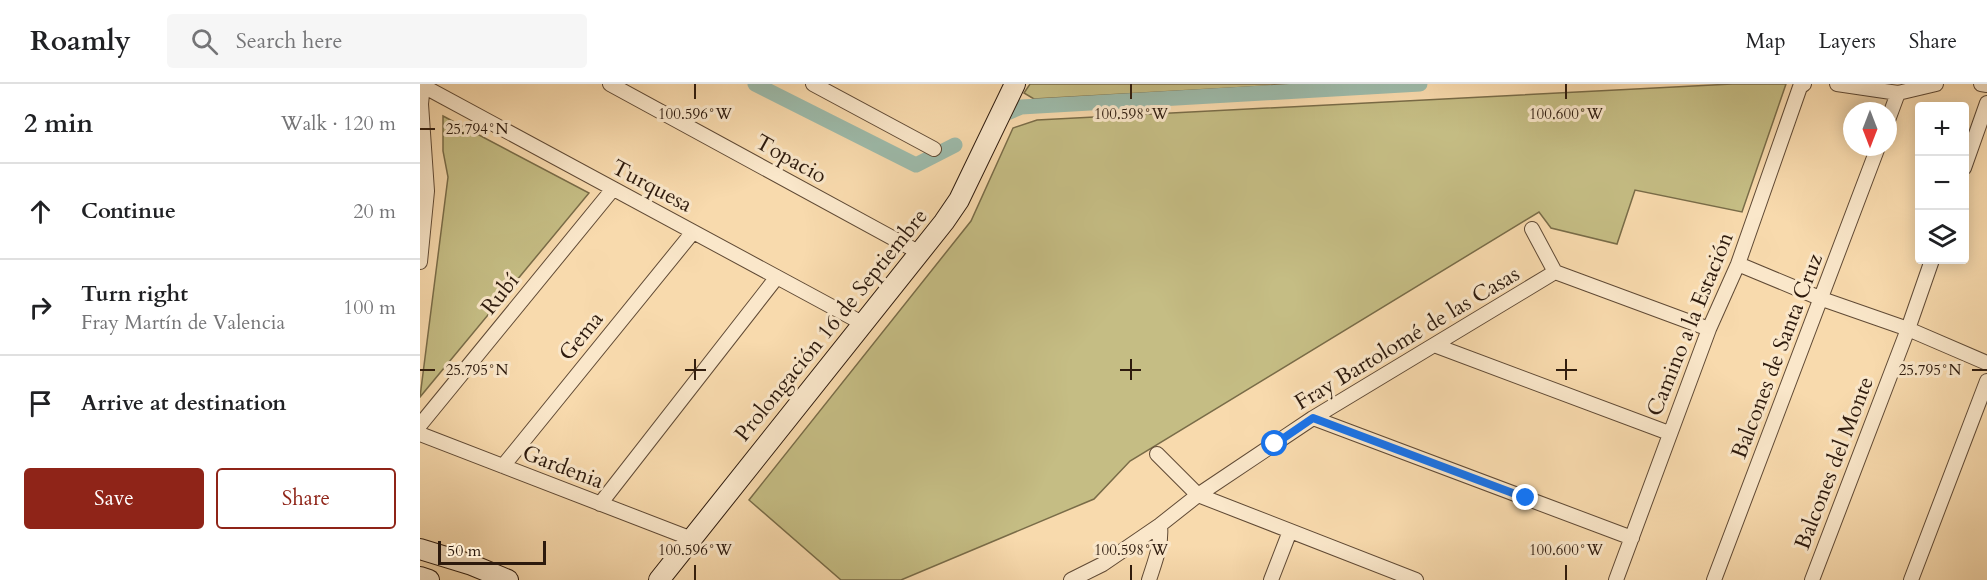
<!DOCTYPE html>
<meta charset="utf-8">
<style>
:root{--surface:#fff;--page:#f6f6f6;--text:#202124;--muted:#757577;--line:#e0e0e0;--accent:#8f2418}
body{margin:0;font-family:Cardo,serif;background:var(--page);color:var(--text)}
.controls{position:absolute;right:18px;top:18px;display:grid;overflow:hidden;border-radius:6px;box-shadow:0 3px 15px #0003}
.controls button{width:54px;height:54px;display:grid;place-items:center;padding:0;border:0;border-bottom:2px solid var(--line);background:var(--surface);color:var(--text);font:30px sans-serif}
.compass{position:absolute;left:1423px;top:18px;width:54px;height:54px;border-radius:50%;background:var(--surface);box-shadow:0 3px 15px #0003;rotate:180deg}
.scale{position:absolute;left:18px;bottom:15px;width:108px;box-sizing:border-box;padding-left:6px;border:3px solid #2d1a0d;border-top:0;font-size:16px;line-height:21px;white-space:nowrap;color:#2d1a0d;-webkit-text-stroke:4px #fae7ca;paint-order:stroke}
.stop{position:absolute;width:18px;height:18px;margin:-14px;border:4px solid #1a73e8;border-radius:50%;background:#fff}
.stop.end{background:#1a73e8;border-color:#fff;box-shadow:0 2px 6px #0008}
.list{margin:0;padding:0;list-style:none}
h2{display:flex;justify-content:space-between;align-items:center;height:78px;margin:0;padding:0 24px;font-size:26px}
h2 small{font-size:20px;font-weight:400;color:var(--muted)}
.list li{display:grid;grid-template-columns:39px 1fr auto;gap:18px;align-items:center;box-sizing:border-box;height:96px;padding:0 24px;border-top:2px solid var(--line)}
.list b{display:block;font-size:22px;white-space:nowrap}
.list p{margin:0;font-size:20px;white-space:nowrap;color:var(--muted)}
.list em{font-size:20px;font-style:normal;color:var(--muted)}
.actions{display:flex;gap:12px;padding:18px 24px}
.actions a{flex:1;padding:14px 0;border:2px solid var(--accent);border-radius:6px;text-align:center;font-size:21px;color:var(--accent)}
.actions .main{background:var(--accent);color:#fff}
.icon{flex:none;width:33px;height:33px;fill:none;stroke:currentColor;stroke-width:2;stroke-linecap:round;stroke-linejoin:round}
.map{position:relative;flex:none;width:1567px;height:496px;overflow:hidden}
header{display:flex;align-items:center;gap:36px;box-sizing:border-box;height:84px;padding:0 30px;background:var(--surface);border-bottom:2px solid var(--line)}
header strong{font-size:28px}
nav{display:flex;gap:33px;margin-inline-start:auto;font-size:21px}
.search{width:420px;height:54px;background:var(--page);display:flex;align-items:center;gap:15px;box-sizing:border-box;padding:0 21px;border-radius:6px;color:var(--muted);font-size:22px}
main{display:flex}
aside{flex:1;background:var(--surface)}
.map>svg:first-child{display:block}
.green{fill:#c5bd84;stroke:#796c48;stroke-width:1.5}
.lines{fill:none;stroke-linecap:round;stroke-linejoin:round}
.canal{stroke:#9dbbab;stroke-width:15}
.street-casing{stroke:#604a35;stroke-width:16}
.secondary-casing{stroke:#2d1a0d;stroke-width:22}
.street{stroke:#fae7ca;stroke-width:14}
.secondary{stroke:#fae7ca;stroke-width:20}
.route{stroke:#1a73e8;stroke-width:8}
.ticks{fill:none;stroke:#2d1a0d;stroke-width:2}
.labels{text-anchor:middle;dominant-baseline:central;stroke-width:6;stroke-linejoin:round;paint-order:stroke}
.street-label{font-size:22px;fill:#2d1a0d;stroke:#fae7ca}
.ticks-label{font-size:15px;text-anchor:middle;fill:#2d1a0d;stroke:#fae7ca;stroke-width:6;stroke-linejoin:round;paint-order:stroke}
</style>
<header>
<strong>Roamly</strong>
<div class="search"><svg class="icon" aria-label="search" viewBox="0 0 24 24"><circle cx="10" cy="10" r="6"/><path d="M15 15l6 6"/></svg>Search here</div>
<nav><a>Map</a><a>Layers</a><a>Share</a></nav>
</header>
<main>
<aside>
<h2>2 min<small>Walk · 120 m</small></h2>
<ul class="list">
<li><svg class="icon" aria-label="ahead" viewBox="0 0 24 24"><path d="M12 20V5M6 11l6-6 6 6"/></svg><div><b>Continue</b></div><em>20 m</em></li>
<li><svg class="icon" aria-label="right" viewBox="0 0 24 24"><path d="M7 20v-9h11M14 6l5 5-5 5"/></svg><div><b>Turn right</b><p>Fray Martín de Valencia</p></div><em>100 m</em></li>
<li><svg class="icon" aria-label="arrive" viewBox="0 0 24 24"><path d="M6 21V4h12l-3 4 3 4H6"/></svg><div><b>Arrive at destination</b></div></li>
</ul>
<div class="actions"><a class="main">Save</a><a>Share</a></div>
</aside>
<div class="map">
<svg width="1567" height="496" viewBox="0 0 1567 496">
<rect width="100%" height="100%" fill="#f8daad"/>
<filter id="stains"><feTurbulence type="fractalNoise" baseFrequency=".00333" numOctaves="4"/><feColorMatrix values="0 0 0 0 .2 0 0 0 0 .09 0 0 0 0 .02 0 0 0 .5 -.17"/></filter>
<radialGradient id="worn" r=".72"><stop offset=".6" stop-color="#630" stop-opacity="0"/><stop offset="1" stop-color="#630" stop-opacity=".3"/></radialGradient>
<path class="green" d="M610 0H882L614 15 604 9Z
M1312 0H1366L1322 128 1215 106 1197 160 1131 144 1119 128 710 377 674 415 481 496H421L329 416 551 137 593 44 617 36Z
M23 32 169 109 0 313 28 93 23 67Z"/>
<g class="lines">
<path class="canal" d="M335 0 496 81 535 61
M587 29 601 23 1000 0"/>
<defs>
<path id="street" d="M190 0 500 169
M393 0 514 65
M1417 0 1478 9 1516 0
M1561 0 1567 1
M3 2 442 239
M1468 36 1478 9
M1544 84 1567 19
M1112 145 1135 188 1289 245
M0 178 7 107 1 20 3 0
M1318 180 1402 215 1488 245 1567 279
M1014 261 1249 349
M893 334 1212 454
M0 341 193 105
M0 350 272 455
M737 370 778 411 996 496
M83 382 273 148
M180 420 357 193
M651 496 683 480 740 441 778 411 893 334 1135 188
M729 496C735 477 742 461 740 441
M851 496 870 447
M1196 496 1289 245 1318 180 1380 3 1384 0
M1294 496 1458 63
M1392 496 1488 245 1512 176
M1491 496 1567 297"/>
<path id="secondary" d="M0 465 52 481 88 496
M0 493 9 496
M239 496 524 138 539 116 595 0"/>
</defs>
<use href="#street" class="street-casing"/>
<use href="#secondary" class="secondary-casing"/>
<use href="#street" class="street"/>
<use href="#secondary" class="secondary"/>
</g>
<g class="lines">
<path class="route" d="M855 360 893 334 1106 414"/>
</g>
<path class="ticks" d="M275 0V15M711 0V15M1146 0V15M0 45H15M275 275V296M711 275V296M1146 275V296M0 286H15M265 286H286M700 286H721M1136 286H1157M1552 286H1567M275 481V496M711 481V496M1146 481V496"/>
<g class="labels">
<g class="street-label">
<text transform="translate(371 75) rotate(29)">Topacio</text>
<text transform="translate(232 102) rotate(28)">Turquesa</text>
<text transform="translate(80 210) rotate(-51)">Rubí</text>
<text transform="translate(1270 240) rotate(-68)">Camino a la Estación</text>
<text transform="translate(411 241) rotate(-51)">Prolongación 16 de Septiembre</text>
<text transform="translate(161 252) rotate(-51)">Gema</text>
<text transform="translate(987 254) rotate(-31)">Fray Bartolomé de las Casas</text>
<text transform="translate(1357 272) rotate(-69)">Balcones de Santa Cruz</text>
<text transform="translate(1414 379) rotate(-69)">Balcones del Monte</text>
<text transform="translate(143 383) rotate(21)">Gardenia</text>
</g>
</g>
<g class="ticks-label">
<text x="275" y="35">100.596°W</text>
<text x="711" y="35">100.598°W</text>
<text x="1146" y="35">100.600°W</text>
<text x="57" y="50">25.794°N</text>
<text x="1510" y="291">25.795°N</text>
<text x="57" y="291">25.795°N</text>
<text x="275" y="471">100.596°W</text>
<text x="711" y="471">100.598°W</text>
<text x="1146" y="471">100.600°W</text>
</g>
<rect width="100%" height="100%" filter="url(#stains)"/>
<rect width="100%" height="100%" fill="url(#worn)"/>
</svg>
<div class="controls">
<button>+</button>
<button>−</button>
<button><svg class="icon" aria-label="layers" viewBox="0 0 24 24"><path d="M12 4l9 5-9 5-9-5zM3 14l9 5 9-5"/></svg></button>
</div>
<svg class="compass" viewBox="-18 -18 36 36"><path d="M0-13l5 13h-10z" fill="#e53935"/><path d="M0 13l5-13h-10z" fill="#757577"/></svg>
<div class="scale">50 m</div>
<div class="stop" style="left:855px;top:360px"></div>
<div class="stop end" style="left:1106px;top:414px"></div>
</div>
</main>
